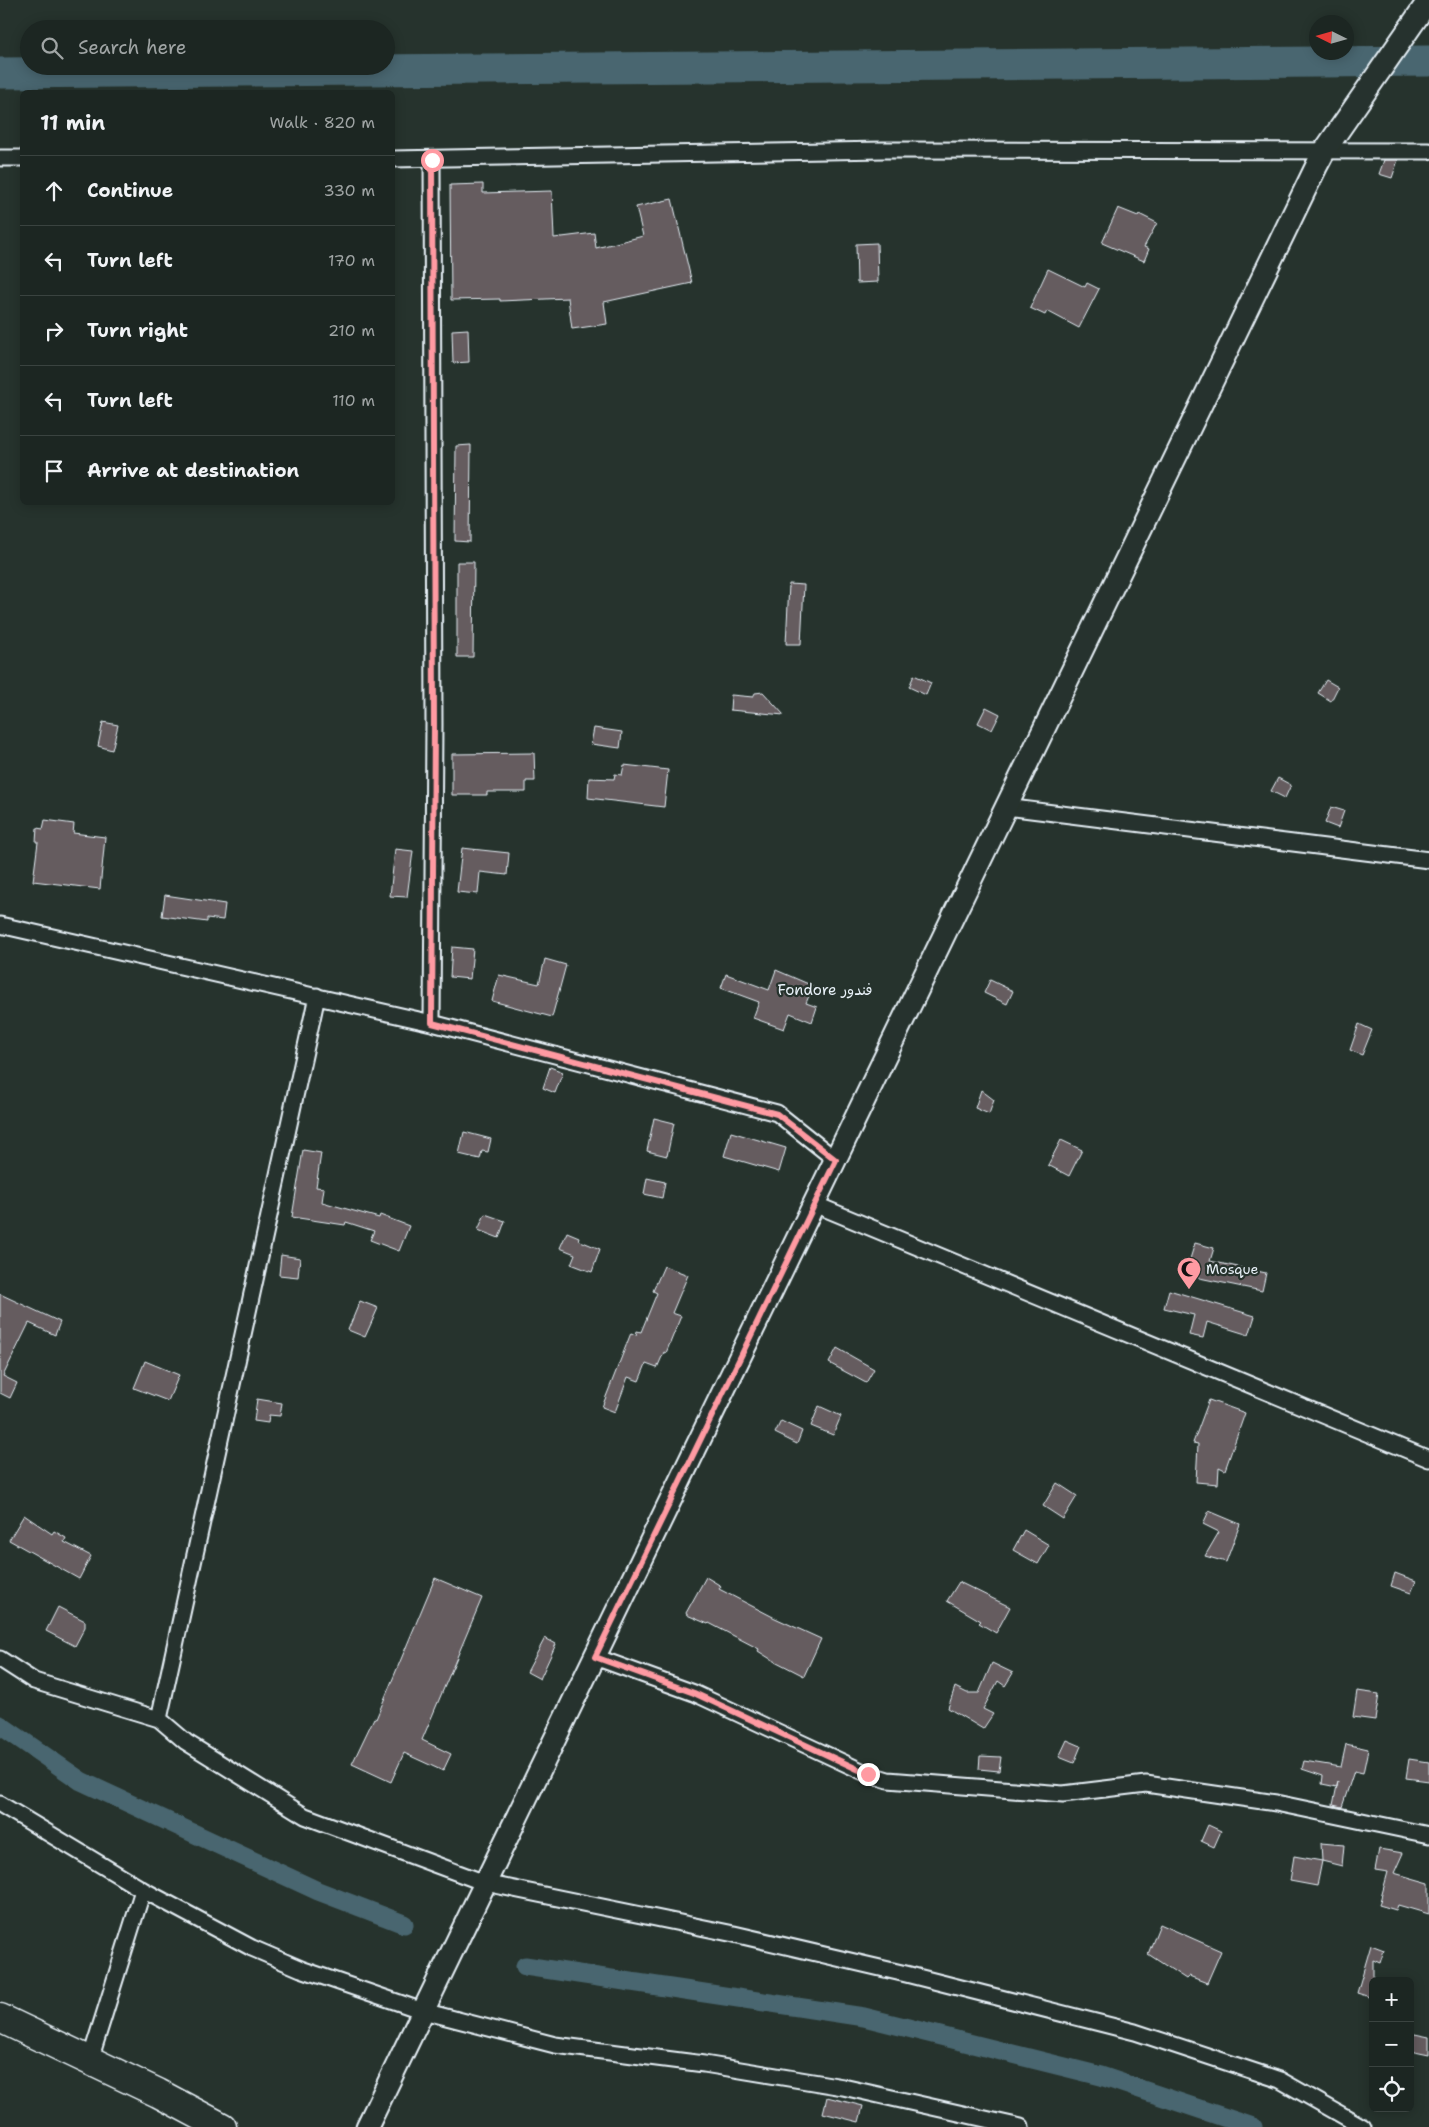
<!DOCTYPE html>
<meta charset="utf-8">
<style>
:root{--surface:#1c2622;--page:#252e2a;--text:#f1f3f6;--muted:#a0a5a5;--line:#3a4340}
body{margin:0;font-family:"Shantell Sans","Playpen Sans Arabic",sans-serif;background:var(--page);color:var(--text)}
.controls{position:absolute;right:15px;bottom:15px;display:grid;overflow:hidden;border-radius:8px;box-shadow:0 2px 12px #0003}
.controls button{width:45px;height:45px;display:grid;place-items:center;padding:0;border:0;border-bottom:1px solid var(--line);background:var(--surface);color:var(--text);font:25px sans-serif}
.compass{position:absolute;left:1309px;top:15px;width:45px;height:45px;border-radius:50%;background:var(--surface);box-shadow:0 2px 12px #0003;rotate:275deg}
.stop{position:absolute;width:15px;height:15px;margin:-11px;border:4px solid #ff9aa2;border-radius:50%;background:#fff}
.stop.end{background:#ff9aa2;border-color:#fff;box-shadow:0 1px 5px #0008}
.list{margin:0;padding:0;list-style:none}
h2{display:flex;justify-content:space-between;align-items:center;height:65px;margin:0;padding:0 20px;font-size:21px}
h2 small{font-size:16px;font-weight:400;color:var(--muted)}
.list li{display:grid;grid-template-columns:32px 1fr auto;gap:15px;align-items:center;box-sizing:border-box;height:70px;padding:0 20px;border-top:1px solid var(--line)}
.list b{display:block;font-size:19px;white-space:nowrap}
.list em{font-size:16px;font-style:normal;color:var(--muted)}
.icon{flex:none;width:28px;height:28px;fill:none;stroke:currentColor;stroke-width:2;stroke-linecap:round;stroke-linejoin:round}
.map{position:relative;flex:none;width:1429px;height:2127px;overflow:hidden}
.search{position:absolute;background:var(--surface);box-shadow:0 2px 12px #0003;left:20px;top:20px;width:375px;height:55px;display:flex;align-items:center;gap:12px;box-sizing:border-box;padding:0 18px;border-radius:28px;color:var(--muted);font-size:19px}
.panel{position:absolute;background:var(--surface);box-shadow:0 2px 12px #0003;left:20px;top:90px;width:375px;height:415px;border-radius:8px}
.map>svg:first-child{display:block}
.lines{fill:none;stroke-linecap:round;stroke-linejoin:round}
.canal{stroke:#49666f;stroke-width:19}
.river{stroke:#49666f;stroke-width:31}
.building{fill:#655b5f;stroke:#e8f1f8}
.street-casing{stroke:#e8f1f8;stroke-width:19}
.secondary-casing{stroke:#e8f1f8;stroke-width:25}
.highway-casing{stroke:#e8f1f8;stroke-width:31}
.street{stroke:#26332d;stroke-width:15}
.secondary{stroke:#26332d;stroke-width:21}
.highway{stroke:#26332d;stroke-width:28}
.route{stroke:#ff9aa2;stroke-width:6}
.labels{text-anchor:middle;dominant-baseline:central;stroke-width:4.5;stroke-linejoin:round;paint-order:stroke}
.poi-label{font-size:14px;fill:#e8f1f8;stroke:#26332d;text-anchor:start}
.neighbourhood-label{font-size:15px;fill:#e8f1f8;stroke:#26332d}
</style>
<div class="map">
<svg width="1429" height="2127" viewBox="0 0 1429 2127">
<rect width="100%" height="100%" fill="#26332d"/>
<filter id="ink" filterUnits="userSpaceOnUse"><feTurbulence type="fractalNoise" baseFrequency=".02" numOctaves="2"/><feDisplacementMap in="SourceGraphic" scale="10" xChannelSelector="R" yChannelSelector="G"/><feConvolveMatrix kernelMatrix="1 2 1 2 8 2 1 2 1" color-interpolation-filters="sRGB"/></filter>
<g filter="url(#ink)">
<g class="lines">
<path class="canal" d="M0 1725 81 1781 318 1891 404 1924
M525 1966 864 2017 1101 2076 1253 2127"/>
<path class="river" d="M0 73 1429 61"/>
</g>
<path class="building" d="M1384 160H1398L1392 178 1379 174Z
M483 184V193L552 191 554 238 594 233 596 248 643 236 636 207 672 199 692 283 604 302 607 324 572 329 568 298 500 301V299L451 300 450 185Z
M1118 208 1138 216 1139 214 1157 223 1144 247 1149 249 1144 261 1102 243Z
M877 243 878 282 857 283 856 244Z
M1048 269 1085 287 1087 283 1099 289 1079 328 1047 311 1045 315 1030 308Z
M468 329 469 362 453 363 452 330Z
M471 445 470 542 455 541 456 446Z
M457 562H474L473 657H457Z
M789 584 804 585 801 644H786Z
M914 675 931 683 926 695 909 687Z
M1326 680 1338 687 1331 701 1318 693Z
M763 692 784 715 730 710 731 695 753 697 755 693Z
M986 707 1000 714 992 730 978 723Z
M103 722 118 725 112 750 98 746Z
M594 728 622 732 620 748 591 744Z
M534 753 535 781H526V792H487V795H452V754Z
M624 765 668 770 664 807 588 798 589 778 614 779 615 774 622 775Z
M1278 778 1291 785 1285 798 1271 791Z
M1331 807 1344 811 1338 828 1325 823Z
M45 820 74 824 73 833 105 837 100 889 33 881 38 842H36L37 828 43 829Z
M462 848 509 853 507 875 480 872 478 894 457 892Z
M395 849 413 851 407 897 390 896Z
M165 895 225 904 223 920 207 918V922L162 916Z
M452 947 473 949 470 979 450 977Z
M545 959 566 965 552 1017 492 1001 499 975 539 984Z
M776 970 813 986 806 1003 817 1007 812 1022 790 1013 784 1029 753 1018 759 1002 721 988 726 974 769 990Z
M990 980 1013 991 1007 1004 984 993Z
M1359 1024 1372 1030 1362 1055 1350 1050Z
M550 1067 563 1072 555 1093 543 1088Z
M981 1090 994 1100 989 1114 975 1108Z
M654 1118 674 1123 667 1156 647 1151Z
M464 1132 491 1139 488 1152 482 1151 480 1159 459 1154Z
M731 1132 786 1148 779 1172 724 1156Z
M1061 1140 1082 1150 1069 1176 1048 1165Z
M303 1150 321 1153 316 1187 324 1188 322 1202 379 1218 380 1215 409 1226 399 1251 370 1240 374 1231 346 1222 345 1225 292 1217Z
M647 1178 665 1182 662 1198 644 1194Z
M485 1214 505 1221 499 1238 478 1230Z
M567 1232 579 1237 578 1240 600 1249 592 1272 571 1264 575 1254 560 1248Z
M1195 1243 1214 1248 1210 1261 1266 1273 1262 1291 1185 1275Z
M281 1255 300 1258 298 1277 279 1275Z
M664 1266 688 1275 672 1313 681 1316 666 1353 664 1352 657 1368 646 1364 639 1381 628 1377 615 1412 602 1407 631 1333 636 1335 637 1331 641 1332 657 1293 653 1291Z
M1169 1290 1255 1316 1249 1335 1207 1322 1203 1338 1189 1335 1194 1315 1164 1308Z
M0 1294 60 1322 55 1335 29 1323 3 1376 17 1383 10 1398 0 1393Z
M360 1301 378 1308 365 1337 348 1330Z
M837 1348 874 1369 866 1383 829 1363Z
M145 1361 179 1375 168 1401 134 1388Z
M257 1399 282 1403 280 1416 269 1415 268 1423 254 1421Z
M1209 1400 1245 1413 1225 1470 1219 1467 1218 1484 1196 1482 1198 1444 1193 1443Z
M819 1406 841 1416 833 1435 811 1426Z
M781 1421 802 1431 797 1444 775 1433Z
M1057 1483 1077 1496 1063 1519 1043 1506Z
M1209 1511 1240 1524 1226 1562 1205 1556 1219 1532 1203 1524Z
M24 1515 52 1534 54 1531 66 1538 64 1542 91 1556 79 1579 9 1540Z
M1024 1530 1049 1545 1038 1564 1013 1550Z
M1395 1573 1416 1581 1411 1593 1391 1586Z
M706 1577 721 1586 719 1589 775 1618 821 1639 804 1676 769 1658 758 1651 759 1649 709 1623 708 1624 687 1615 686 1613Z
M435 1578 482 1598 422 1740 451 1754 443 1771 404 1753 391 1782 352 1764 374 1718 376 1719Z
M959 1582 1010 1607 996 1633 979 1623 981 1621 947 1601Z
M58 1607 85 1621V1627L75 1646 46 1631Z
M545 1638 556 1644 540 1679 527 1672Z
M992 1663 1013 1673 1005 1686 998 1681 983 1709 993 1714 983 1729 948 1708 955 1687 967 1693H979Z
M1357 1691 1379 1694 1375 1720 1353 1717Z
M1067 1740 1081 1746 1074 1763 1059 1757Z
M1346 1744 1368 1749 1363 1773 1354 1771 1342 1807 1333 1805 1338 1781 1337 1787 1322 1784 1323 1776 1302 1769 1304 1761 1341 1767Z
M980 1756 1001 1757 999 1771 979 1769Z
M1409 1759 1429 1762V1781L1406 1778Z
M1208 1825 1221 1831 1214 1847 1201 1841Z
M1321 1843 1344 1845 1342 1866 1322 1861Z
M1379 1849 1403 1853 1394 1873 1429 1883V1914L1398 1905 1396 1910 1379 1905 1388 1872 1375 1870Z
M1294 1856 1322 1861 1317 1886 1290 1881Z
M1160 1924 1221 1951 1207 1983 1189 1976 1186 1979 1148 1954Z
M1371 1945 1384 1950 1380 1963 1373 1960V1998L1357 1993Z
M1410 2033 1429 2037V2055L1410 2051Z
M827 2097 863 2106 859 2122 823 2113Z"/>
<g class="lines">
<defs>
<path id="street" d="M0 158H22
M392 159 884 150 1429 151
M1006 807 1429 860
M0 925 432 1023 777 1113 836 1160
M432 1023 434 724 432 160
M814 1204 1429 1459
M595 1657 694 1693 868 1774 888 1780 1063 1794 1146 1784 1276 1803 1429 1835
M0 1659 34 1681 159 1719 186 1742 305 1816 485 1883 734 1934 906 1974 1135 2032 1280 2080 1363 2127
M159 1719 317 996
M0 1804 143 1890 252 1948 301 1969 423 2011 555 2045 704 2064 843 2087 1021 2127
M90 2060 143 1890"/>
<path id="secondary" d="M367 2127 1317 165 1325 150 1429 0"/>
<path id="highway" d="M0 2018 158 2093 222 2127"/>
</defs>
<use href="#street" class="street-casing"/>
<use href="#secondary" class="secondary-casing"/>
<use href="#highway" class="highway-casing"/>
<use href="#street" class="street"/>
<use href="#secondary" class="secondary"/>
<use href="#highway" class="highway"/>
</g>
</g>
<g class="lines" filter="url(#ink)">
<path class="route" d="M432 160 434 724 432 1023 777 1114 836 1160 595 1657 694 1693 868 1774"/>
</g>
<defs>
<symbol id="mosque-pin" viewBox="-11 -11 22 30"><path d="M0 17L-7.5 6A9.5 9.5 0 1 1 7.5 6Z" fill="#ff9aa2" stroke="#26332d"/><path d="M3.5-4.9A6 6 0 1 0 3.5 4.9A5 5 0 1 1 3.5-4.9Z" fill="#111"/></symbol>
</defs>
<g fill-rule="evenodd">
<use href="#mosque-pin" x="1175" y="1255" width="28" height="38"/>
</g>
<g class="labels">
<g class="poi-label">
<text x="1206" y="1269">Mosque</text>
</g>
<g class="neighbourhood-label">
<text x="825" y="990">Fondore فندور</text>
</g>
</g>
</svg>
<div class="controls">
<button>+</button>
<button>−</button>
<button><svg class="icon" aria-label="locate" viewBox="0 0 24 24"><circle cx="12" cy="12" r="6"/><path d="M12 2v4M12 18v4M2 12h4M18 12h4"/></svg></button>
</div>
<svg class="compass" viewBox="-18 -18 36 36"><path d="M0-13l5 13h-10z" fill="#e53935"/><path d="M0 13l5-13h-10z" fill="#a0a5a5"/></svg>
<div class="stop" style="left:432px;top:160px"></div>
<div class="stop end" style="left:868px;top:1774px"></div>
<div class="search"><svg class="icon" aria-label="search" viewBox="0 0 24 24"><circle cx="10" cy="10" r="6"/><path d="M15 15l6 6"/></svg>Search here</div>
<section class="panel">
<h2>11 min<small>Walk · 820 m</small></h2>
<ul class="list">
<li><svg class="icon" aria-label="ahead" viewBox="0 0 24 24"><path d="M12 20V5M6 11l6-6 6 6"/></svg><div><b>Continue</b></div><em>330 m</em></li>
<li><svg class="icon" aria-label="left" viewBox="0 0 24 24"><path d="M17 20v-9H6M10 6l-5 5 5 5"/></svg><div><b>Turn left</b></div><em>170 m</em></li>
<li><svg class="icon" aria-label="right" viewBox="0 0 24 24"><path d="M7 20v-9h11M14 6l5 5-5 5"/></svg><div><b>Turn right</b></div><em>210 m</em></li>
<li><svg class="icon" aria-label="left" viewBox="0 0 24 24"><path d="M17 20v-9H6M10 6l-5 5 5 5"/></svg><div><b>Turn left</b></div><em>110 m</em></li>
<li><svg class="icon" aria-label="arrive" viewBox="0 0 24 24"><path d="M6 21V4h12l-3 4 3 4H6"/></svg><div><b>Arrive at destination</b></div></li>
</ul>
</section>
</div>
